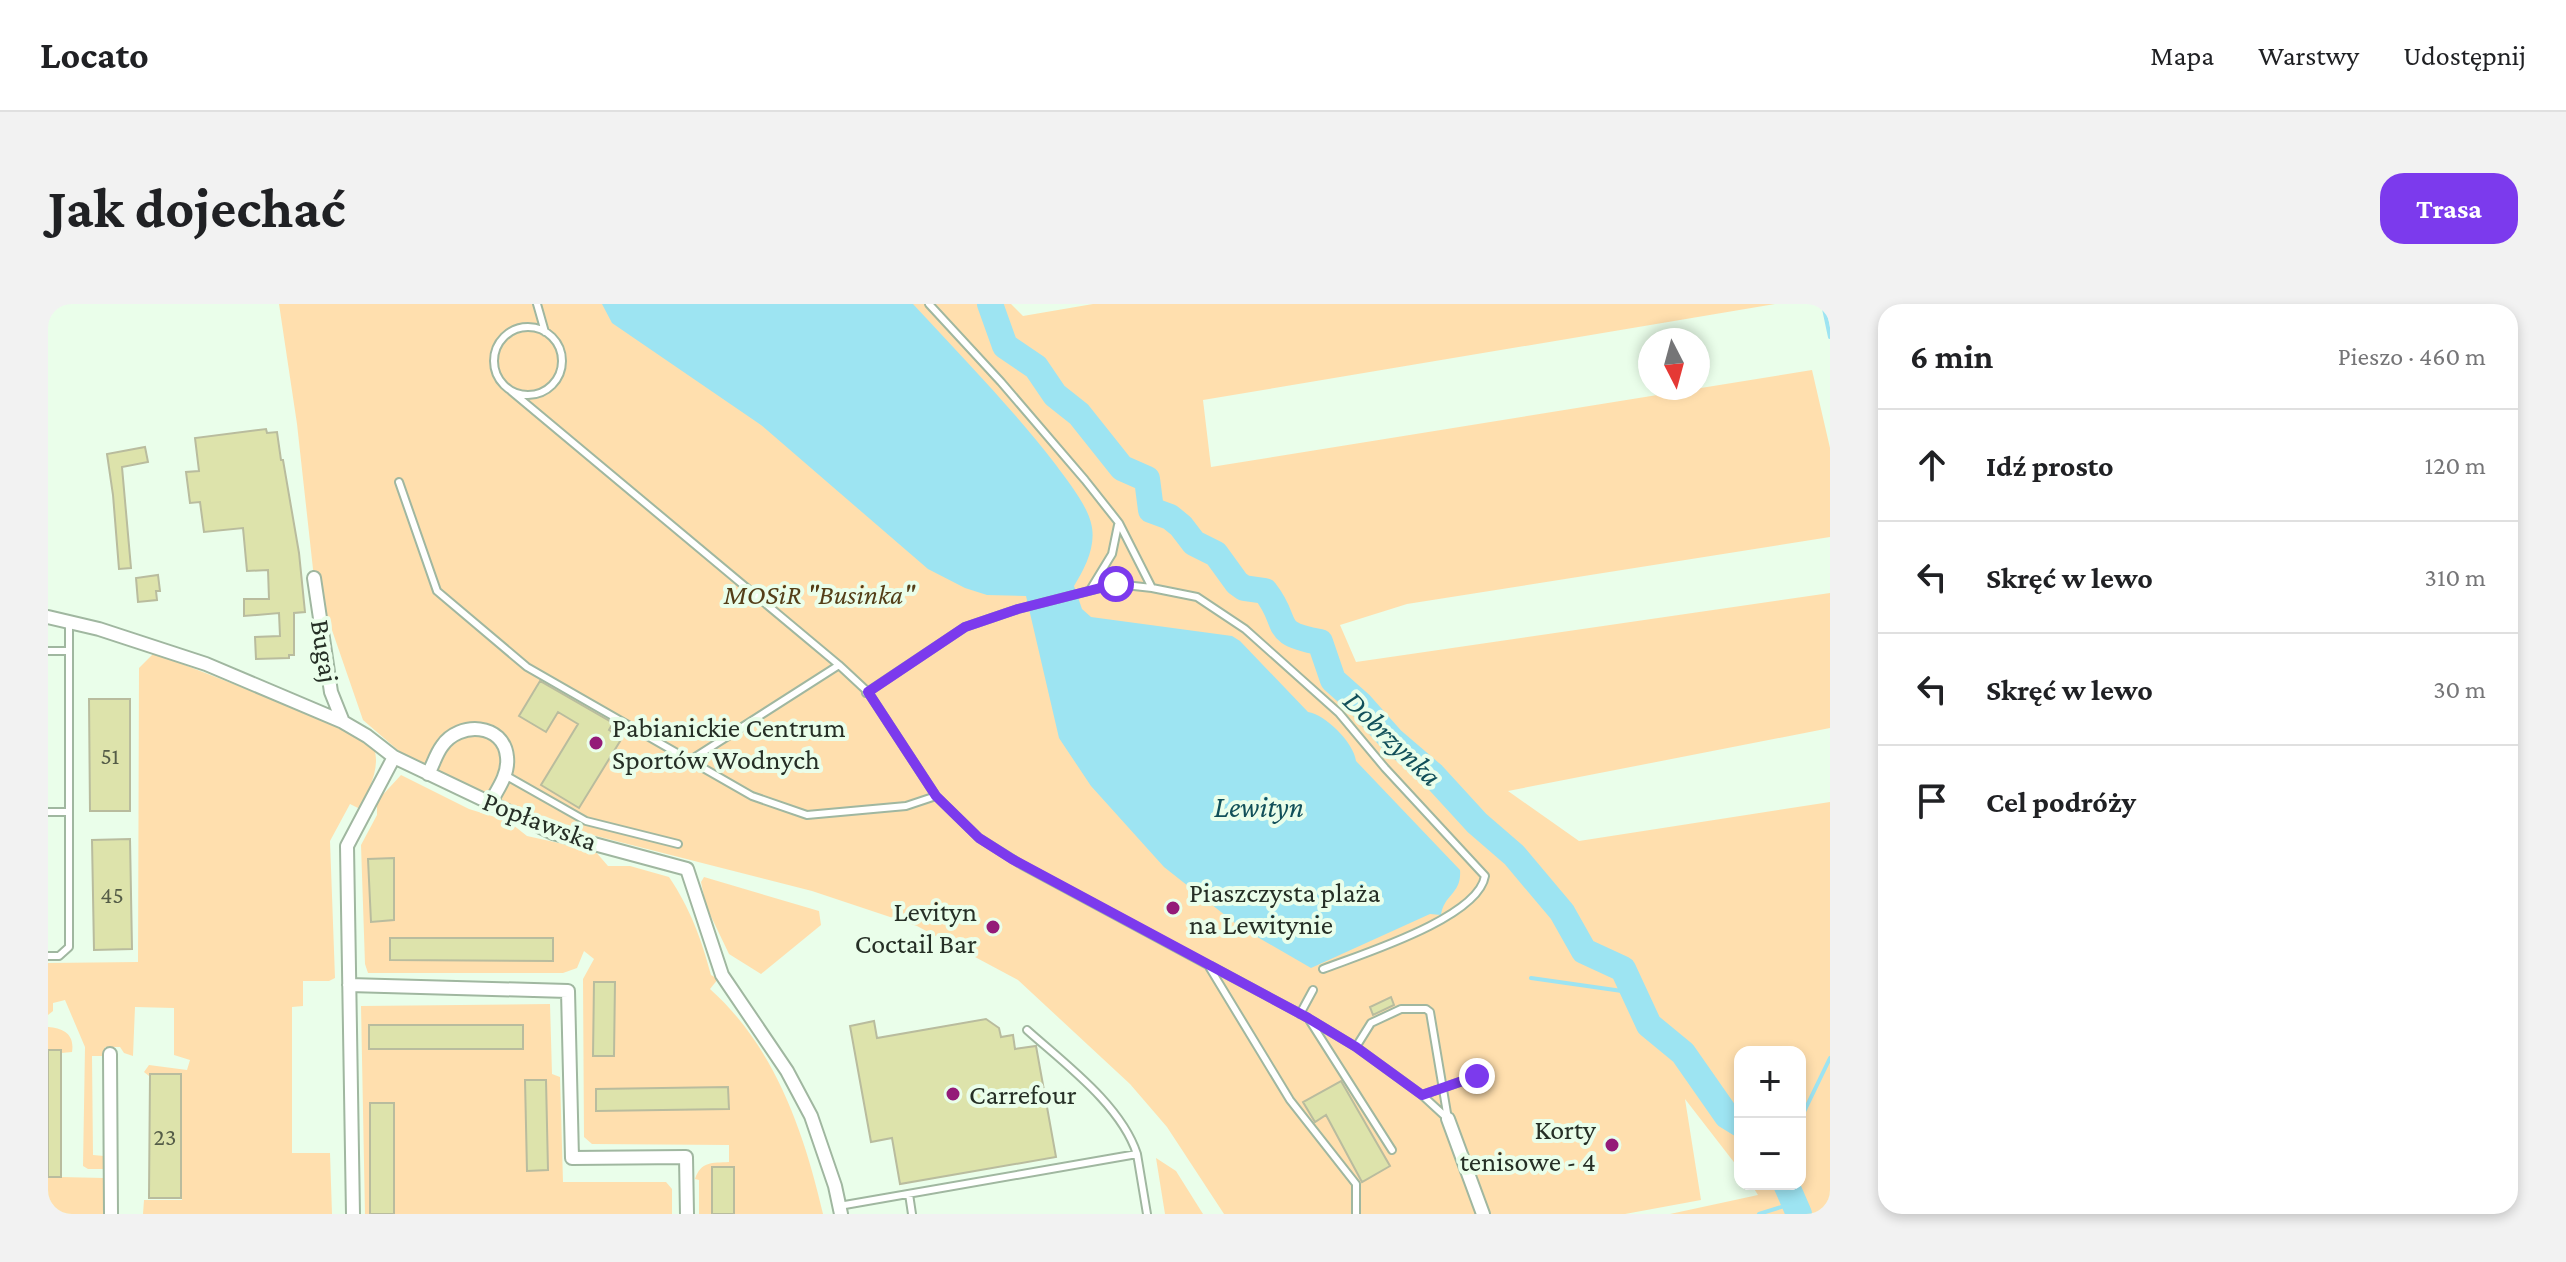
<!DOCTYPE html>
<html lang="pl">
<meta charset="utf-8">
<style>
:root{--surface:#fff;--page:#f2f2f2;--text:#202124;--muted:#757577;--line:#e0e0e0;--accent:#7c3aed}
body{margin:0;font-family:"Crimson Pro",serif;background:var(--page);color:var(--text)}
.controls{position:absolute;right:24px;bottom:24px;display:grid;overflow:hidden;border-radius:16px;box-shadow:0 4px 12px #0003}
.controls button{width:72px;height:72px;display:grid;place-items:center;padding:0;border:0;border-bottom:2px solid var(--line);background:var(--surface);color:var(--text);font:40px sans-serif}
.compass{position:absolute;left:1590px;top:24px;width:72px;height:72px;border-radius:50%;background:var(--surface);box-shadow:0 4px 12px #0003;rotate:174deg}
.stop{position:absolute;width:24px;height:24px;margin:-18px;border:6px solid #7c3aed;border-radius:50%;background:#fff}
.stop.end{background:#7c3aed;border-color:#fff;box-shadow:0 2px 8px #0008}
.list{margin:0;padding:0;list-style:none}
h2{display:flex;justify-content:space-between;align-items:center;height:104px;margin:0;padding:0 32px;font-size:34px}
h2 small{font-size:26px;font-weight:400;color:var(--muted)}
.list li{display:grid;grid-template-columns:52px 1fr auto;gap:24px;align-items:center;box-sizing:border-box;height:112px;padding:0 32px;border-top:2px solid var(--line)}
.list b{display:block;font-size:30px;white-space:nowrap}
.list em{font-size:26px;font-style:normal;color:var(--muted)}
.icon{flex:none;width:44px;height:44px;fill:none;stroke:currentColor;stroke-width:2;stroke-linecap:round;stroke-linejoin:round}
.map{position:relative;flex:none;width:1782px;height:910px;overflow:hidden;border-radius:24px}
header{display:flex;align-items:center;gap:48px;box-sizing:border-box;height:112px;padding:0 40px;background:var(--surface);border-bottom:2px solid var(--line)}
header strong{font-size:38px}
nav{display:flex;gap:44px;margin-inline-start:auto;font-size:28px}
.intro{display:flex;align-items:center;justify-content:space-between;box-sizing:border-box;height:192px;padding:0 48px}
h1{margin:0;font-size:56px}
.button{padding:20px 36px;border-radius:24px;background:var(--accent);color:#fff;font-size:28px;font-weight:700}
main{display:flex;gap:48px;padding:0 48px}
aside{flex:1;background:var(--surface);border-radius:24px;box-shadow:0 4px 12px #0003}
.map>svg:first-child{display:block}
.green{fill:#ffdfae}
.water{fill:#9de4f2}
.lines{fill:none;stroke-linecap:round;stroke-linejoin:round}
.stream{stroke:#9de4f2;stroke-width:4}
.river{stroke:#9de4f2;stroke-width:26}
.building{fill:#dde3ab;stroke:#b9bc9e;stroke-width:2}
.service-casing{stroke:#a0b7a0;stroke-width:10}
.minor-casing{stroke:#a0b7a0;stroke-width:16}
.service{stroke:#fff;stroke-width:6}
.minor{stroke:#fff;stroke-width:12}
.route{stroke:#7c3aed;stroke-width:10}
.poi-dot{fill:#941b78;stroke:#eafeea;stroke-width:3}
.labels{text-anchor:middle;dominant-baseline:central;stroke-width:8;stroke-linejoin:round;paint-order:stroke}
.number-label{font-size:24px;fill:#545c47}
.park-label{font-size:28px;font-style:italic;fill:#543e18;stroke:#eafeea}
.street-label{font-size:28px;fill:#262f26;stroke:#eafeea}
.poi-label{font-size:28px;fill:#262f26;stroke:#eafeea;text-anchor:start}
.water-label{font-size:30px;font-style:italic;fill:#114f59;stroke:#eafeea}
</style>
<header>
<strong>Locato</strong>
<nav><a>Mapa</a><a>Warstwy</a><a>Udostępnij</a></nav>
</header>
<div class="intro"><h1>Jak dojechać</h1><a class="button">Trasa</a></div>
<main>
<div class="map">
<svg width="1782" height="910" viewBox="0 0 1782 910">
<rect width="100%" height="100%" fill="#eafeea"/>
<path class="green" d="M231 0H963L975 12 1045 0H1727L1155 96 1163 163 1764 66 1782 144V233L1359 300 1292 321 1308 358 1782 289V424L1460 487 1531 537 1782 498V910H1622L1710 891 1703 880H1752V748H1692V866L1637 795 1653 896 1577 910H1176L1119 823 1082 780 970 676 869 622 764 587 505 521 366 460 315 416 266 274 249 120Z
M106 349 288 420 326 445C333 463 320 488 312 505L302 500 282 537 287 674 281 677H255V702L244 703V849H282L284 910H95L96 896H134V769H102L101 772 96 768 101 761 139 766 142 756 126 751V704L87 703 85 752 76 749 72 743H57L56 752H44L45 851 56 852V865H40L35 862 37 743 17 696 5 699V707L0 711V659L90 658 91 364Z
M353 471 421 505 460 517 479 532 547 547 560 562H582L621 573C642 604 653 634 663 671L670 675 662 685C727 743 756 828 775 910H651V876L647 875C653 857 664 859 681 858V841L544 840 536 833 535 675 546 655 536 647 529 664 515 669H320L317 660 313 541 329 511V497Z
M656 573 771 607 773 621 713 670 681 650 658 602 653 578Z
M502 700 504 770 512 773 515 878H618L624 885V910H317L313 702Z
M0 723C15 724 27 730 24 748L13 749V873L56 874V910H0Z
M1108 854 1128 867 1155 910H1117Z"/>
<path class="water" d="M554 0H865C914 53 964 104 1008 161 1019 176 1039 201 1043 219 1049 241 1037 264 1026 282L1034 305 1043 313 1184 332 1192 337 1260 408C1277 410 1306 439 1308 457L1412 566C1414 590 1396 590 1393 611L1382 610 1263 664 1192 623 1116 563 1043 482 1011 434 978 292 939 291 917 284 880 265 713 121 564 19Z"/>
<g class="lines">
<path class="stream" d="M1775 0 1782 33
M1483 674 1588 689
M1752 816 1782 754
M1711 910 1746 899"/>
<path class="river" d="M942 0 957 42 988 63 1007 91 1031 110 1074 164 1099 175 1103 206 1122 213 1133 222 1146 239 1168 250 1189 279 1196 284 1217 287C1243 320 1221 329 1272 338L1285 376 1312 400 1344 436 1385 471 1429 519 1466 551 1514 608 1536 647 1575 665 1601 721 1635 749 1679 812 1692 820
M1738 880 1751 910"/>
</g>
<path class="building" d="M218 125 219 129 229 128 233 156H235L251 249 257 308 246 309V351H241V354L208 355 207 333 232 332 231 309 196 312V295H221L220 266 199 267 195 224 156 228 152 198 142 199 138 168 151 167 147 134Z
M97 143 100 158 74 163 83 264 71 265 65 191 59 150Z
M110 271 112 287H108L109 296 90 298 88 274Z
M492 377 565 419 561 426 574 434 531 504 493 481 530 420 510 408 498 428 471 412Z
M41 395H82V507H42Z
M82 535 84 645 46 646 44 536Z
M346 554V616L323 618 320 555Z
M342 634H505V657L342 656Z
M546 678H567L566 752H545Z
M1343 693 1346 701 1325 711 1322 703Z
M938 715 951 724 953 733 965 731 967 745 988 742 1008 853 852 880 844 834 823 838 802 722 826 717 829 734Z
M321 721H475V745H321Z
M0 746H13V873H0Z
M102 770H133V894H101Z
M477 776H498L500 866 479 867Z
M1293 777 1342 862 1314 878 1278 811 1267 818 1255 798Z
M680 783 681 805 548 807V785Z
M322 799H346V910H322Z
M664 863H686V910H664Z"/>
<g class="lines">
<defs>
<path id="service" d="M489 0 497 28
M881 0 953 78 1037 176 1071 219 1104 284 1149 293 1197 325 1291 409 1337 464 1437 572C1430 614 1314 650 1275 665
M446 57a34 34 0 1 1 68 0a34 34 0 1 1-68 0Z
M463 87 791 361 820 388 888 492 931 534 974 561 1160 661 1242 796 1308 880V910
M351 178 389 287 479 363 704 492 759 511 858 502 888 492
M1042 286 1064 250 1070 221
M0 347H21
M818 389 917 323 970 305 1068 280 1104 284
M641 457 791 361
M457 471 538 517 630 540
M0 508H21
M0 652H11L21 643V318
M1163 662 1260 714 1344 846
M1353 705H1378L1382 708 1400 815 1374 791 1308 743 1323 719Z
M1252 710 1265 686
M1263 716 1308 743
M979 726C1017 760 1073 801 1089 850
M1374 791 1429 772
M861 890 864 910
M791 902 1089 850 1099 910"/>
<path id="minor" d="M266 274 283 388 295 418
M0 313 51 325 158 360 295 418 319 432 346 453 505 529 639 565 674 671 739 767 763 812 787 882 793 910
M380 470C385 461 388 450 394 442 411 417 456 419 459 453 461 470 450 485 442 499
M301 681 520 687 524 854 638 853 639 910
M62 750 63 910
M1400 815 1435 910
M305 910 299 542 346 453"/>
</defs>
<use href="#service" class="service-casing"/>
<use href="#minor" class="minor-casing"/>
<use href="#service" class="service"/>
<use href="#minor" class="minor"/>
</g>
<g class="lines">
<path class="route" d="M1068 280 970 305 917 323 820 388 888 492 931 534 964 555 1260 714 1308 743 1374 791 1429 772"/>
</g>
<g class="poi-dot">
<circle cx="548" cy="439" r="8"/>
<circle cx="1125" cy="604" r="8"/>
<circle cx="945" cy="623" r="8"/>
<circle cx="905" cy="790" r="8"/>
<circle cx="1564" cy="841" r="8"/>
</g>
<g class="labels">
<g class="number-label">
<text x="62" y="451">51</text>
<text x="64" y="590">45</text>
<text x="117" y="832">23</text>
</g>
<g class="park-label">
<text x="771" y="290">MOSiR "Businka"</text>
</g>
<g class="street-label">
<text transform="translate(277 347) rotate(81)">Bugaj</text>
<text transform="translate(492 517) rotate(21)">Popławska</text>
</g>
<g class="poi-label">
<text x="564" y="423">Pabianickie Centrum<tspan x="564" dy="32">Sportów Wodnych</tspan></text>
<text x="1141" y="588">Piaszczysta plaża<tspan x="1141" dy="32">na Lewitynie</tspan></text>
<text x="929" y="607" text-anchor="end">Levityn<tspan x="929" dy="32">Coctail Bar</tspan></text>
<text x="921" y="790">Carrefour</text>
<text x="1548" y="825" text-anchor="end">Korty<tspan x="1548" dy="32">tenisowe - 4</tspan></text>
</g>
<g class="water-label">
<text transform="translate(1345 434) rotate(44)">Dobrzynka</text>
<text x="1211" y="502">Lewityn</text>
</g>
</g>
</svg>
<div class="controls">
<button>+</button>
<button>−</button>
</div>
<svg class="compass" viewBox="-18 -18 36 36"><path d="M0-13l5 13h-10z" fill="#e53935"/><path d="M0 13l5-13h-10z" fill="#757577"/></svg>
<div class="stop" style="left:1068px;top:280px"></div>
<div class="stop end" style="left:1429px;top:772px"></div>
</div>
<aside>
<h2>6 min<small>Pieszo · 460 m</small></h2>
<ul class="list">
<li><svg class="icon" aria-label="ahead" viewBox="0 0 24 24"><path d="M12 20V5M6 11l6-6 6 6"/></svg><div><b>Idź prosto</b></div><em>120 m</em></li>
<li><svg class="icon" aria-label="left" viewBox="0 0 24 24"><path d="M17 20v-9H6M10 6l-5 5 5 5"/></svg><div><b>Skręć w lewo</b></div><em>310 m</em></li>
<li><svg class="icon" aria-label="left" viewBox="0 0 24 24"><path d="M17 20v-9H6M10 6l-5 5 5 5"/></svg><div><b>Skręć w lewo</b></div><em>30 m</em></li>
<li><svg class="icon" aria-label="arrive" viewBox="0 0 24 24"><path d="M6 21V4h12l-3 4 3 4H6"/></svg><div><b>Cel podróży</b></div></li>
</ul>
</aside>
</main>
